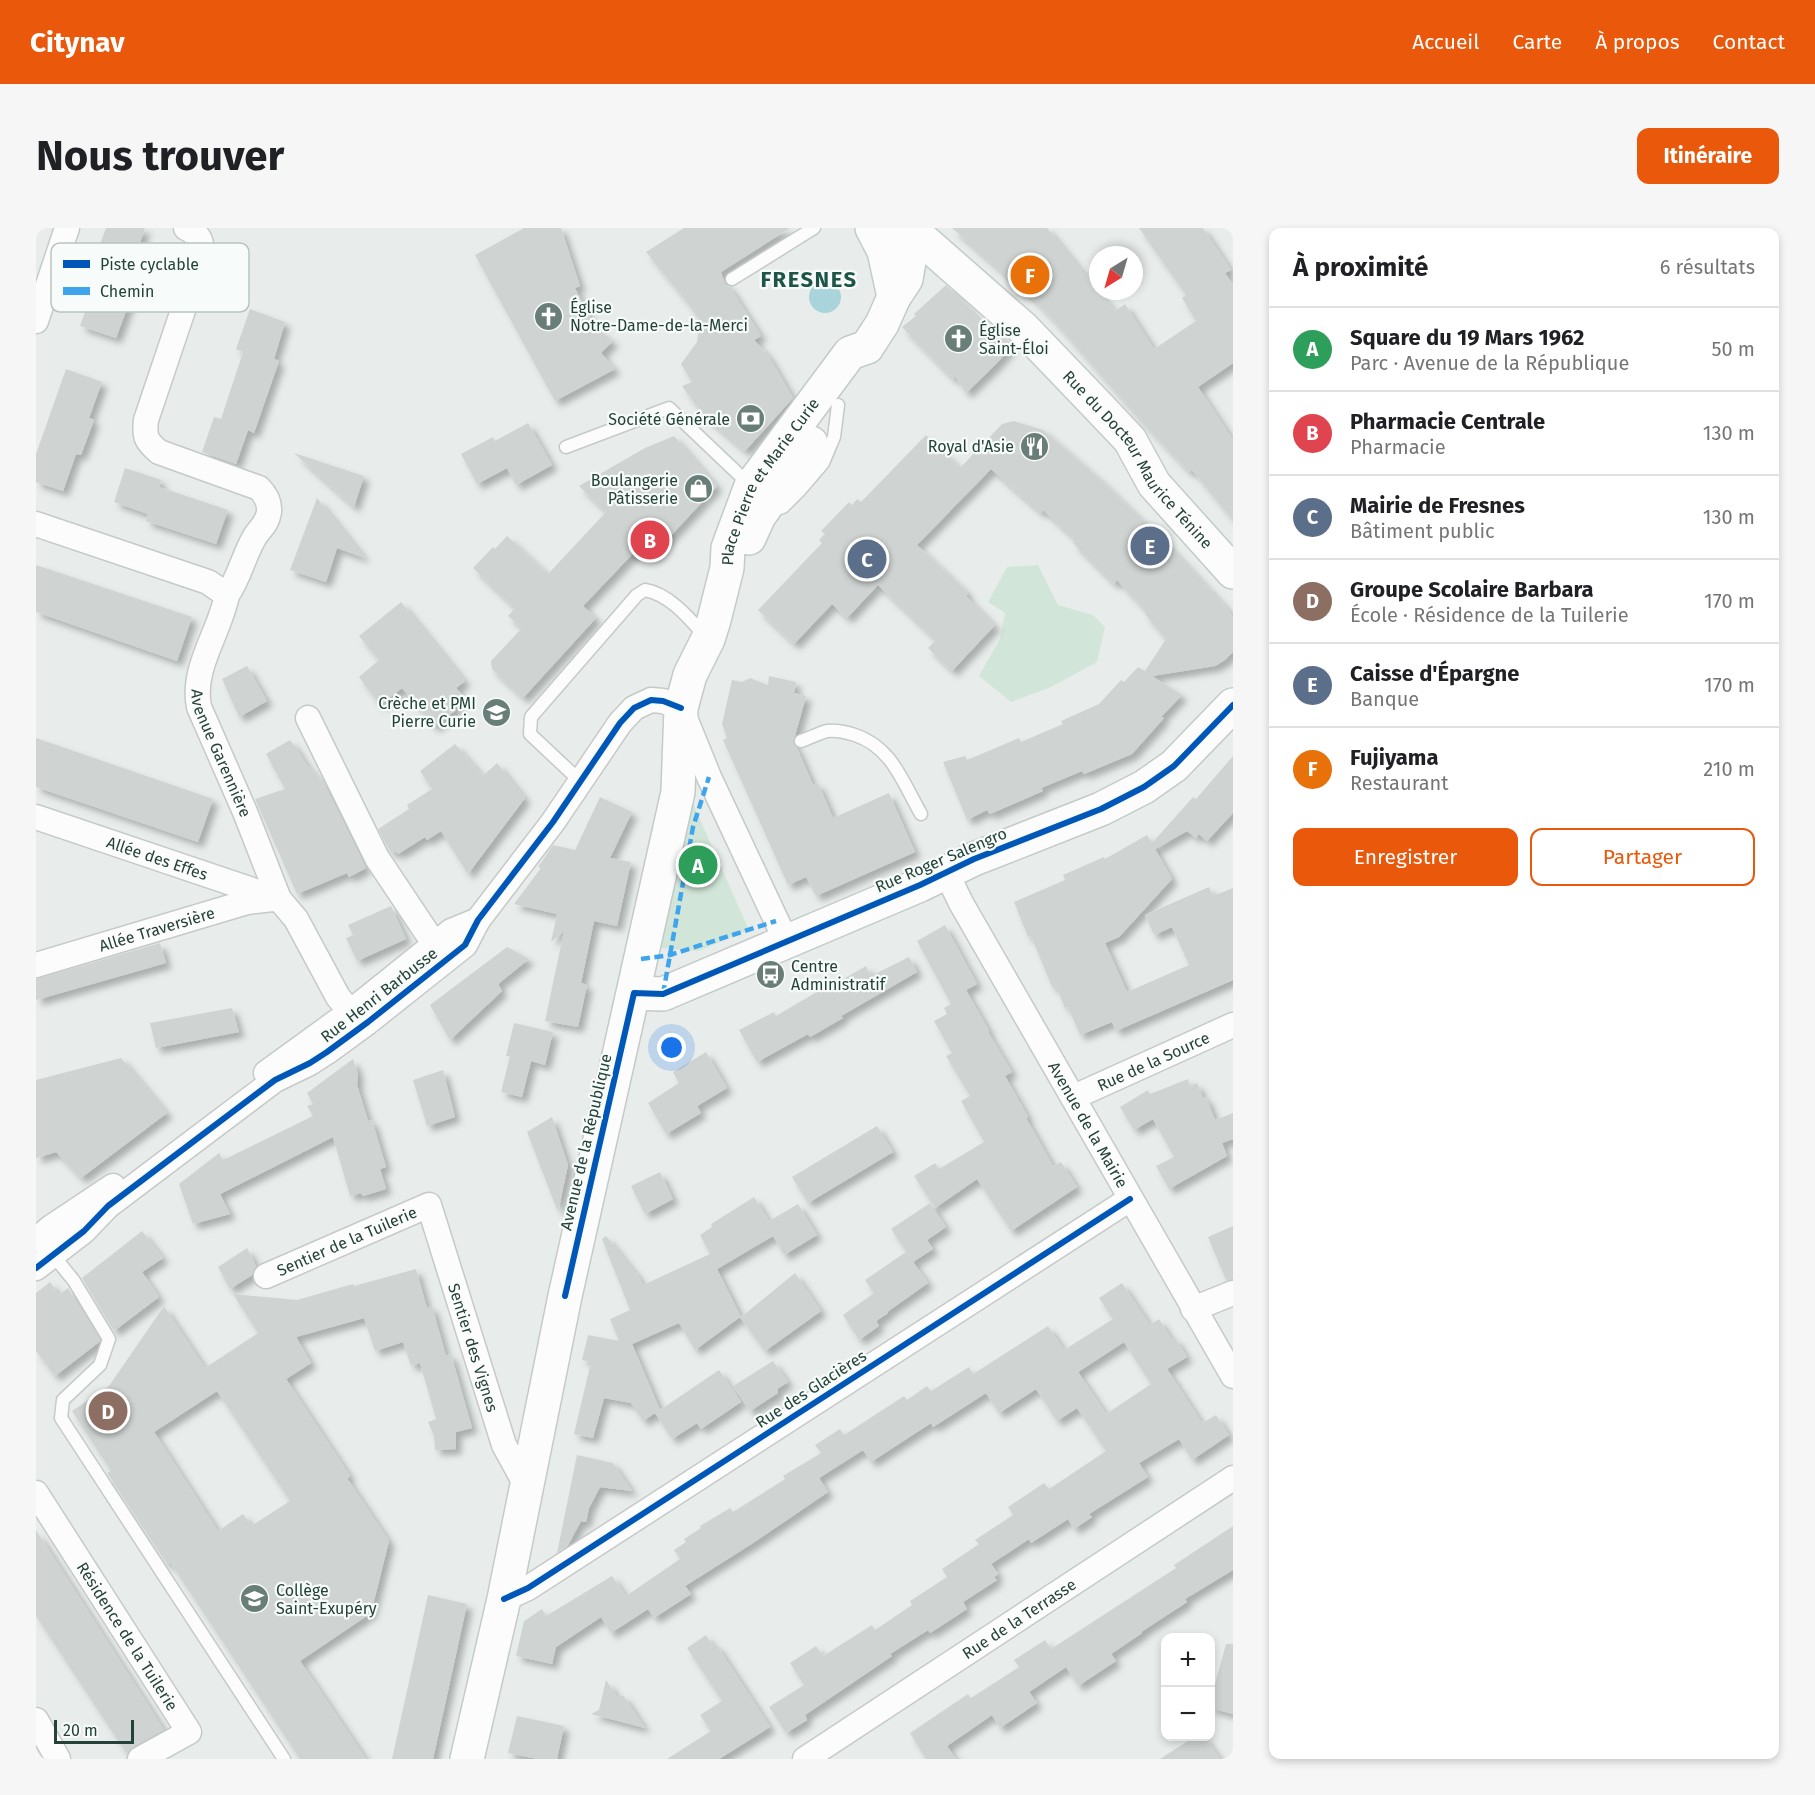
<!DOCTYPE html>
<html lang="fr">
<meta charset="utf-8">
<style>
:root{--surface:#fff;--page:#f6f6f6;--text:#202124;--muted:#757577;--line:#e0e0e0;--accent:#ea580c}
body{margin:0;font-family:"Fira Sans",sans-serif;background:var(--page);color:var(--text)}
.controls{position:absolute;right:18px;bottom:18px;display:grid;overflow:hidden;border-radius:12px;box-shadow:0 3px 9px #0003}
.controls button{width:54px;height:54px;display:grid;place-items:center;padding:0;border:0;border-bottom:2px solid var(--line);background:var(--surface);color:var(--text);font:30px sans-serif}
.compass{position:absolute;left:1053px;top:18px;width:54px;height:54px;border-radius:50%;background:var(--surface);box-shadow:0 3px 9px #0003;rotate:217deg}
.scale{position:absolute;left:18px;bottom:15px;width:80px;box-sizing:border-box;padding-left:6px;border:3px solid #24423a;border-top:0;font-size:16px;line-height:21px;white-space:nowrap;color:#24423a;-webkit-text-stroke:4px #f7fbf9;paint-order:stroke}
.you{position:absolute;left:636px;top:820px;width:21px;height:21px;margin:-15px;border:4px solid #fff;border-radius:50%;background:#1a73e8;box-shadow:0 0 0 9px #1a73e833}
.badge{display:grid;place-items:center;width:39px;height:39px;border-radius:50%;background:var(--accent);color:#fff;font-size:20px;font-weight:700}
.pin{position:absolute;translate:-50% -50%;border:3px solid #fff;box-shadow:0 2px 6px #0006}
.list{margin:0;padding:0;list-style:none}
h2{display:flex;justify-content:space-between;align-items:center;height:78px;margin:0;padding:0 24px;font-size:26px}
h2 small{font-size:20px;font-weight:400;color:var(--muted)}
.list li{display:grid;grid-template-columns:39px 1fr auto;gap:18px;align-items:center;box-sizing:border-box;height:84px;padding:0 24px;border-top:2px solid var(--line)}
.list b{display:block;font-size:22px;white-space:nowrap}
.list p{margin:0;font-size:20px;white-space:nowrap;color:var(--muted)}
.list em{font-size:20px;font-style:normal;color:var(--muted)}
.actions{display:flex;gap:12px;padding:18px 24px}
.actions a{flex:1;padding:14px 0;border:2px solid var(--accent);border-radius:12px;text-align:center;font-size:21px;color:var(--accent)}
.actions .main{background:var(--accent);color:#fff}
.map{position:relative;flex:none;width:1197px;height:1531px;overflow:hidden;border-radius:12px}
header{display:flex;align-items:center;gap:36px;box-sizing:border-box;height:84px;padding:0 30px;background:var(--accent);color:#fff}
header strong{font-size:28px}
nav{display:flex;gap:33px;margin-inline-start:auto;font-size:21px}
.intro{display:flex;align-items:center;justify-content:space-between;box-sizing:border-box;height:144px;padding:0 36px}
h1{margin:0;font-size:42px}
.button{padding:15px 27px;border-radius:12px;background:var(--accent);color:#fff;font-size:21px;font-weight:700}
main{display:flex;gap:36px;padding:0 36px}
aside{flex:1;background:var(--surface);border-radius:12px;box-shadow:0 3px 9px #0003}
.map>svg:first-child{display:block}
.green{fill:#d1e6d8}
.water{fill:#a9d4db}
.building{fill:#cfd4d2;fill-rule:evenodd;filter:url(#shadow)}
.lines{fill:none;stroke-linecap:round;stroke-linejoin:round}
.lane-casing{stroke:#c5cac8;stroke-width:15}
.street-casing{stroke:#c5cac8;stroke-width:27}
.secondary-casing{stroke:#c3cbc8;stroke-width:36}
.lane{stroke:#fcfcfc;stroke-width:12}
.street{stroke:#fcfcfc;stroke-width:24}
.secondary{stroke:#fcfcfc;stroke-width:33}
.quiet{stroke:#3ea4ec;stroke-width:4.5;stroke-dasharray:9 4.5;stroke-linecap:butt}
.cycleway-casing{stroke:#f7fbf9;stroke-width:10}
.cycleway{stroke:#0057b8;stroke-width:6}
.labels{text-anchor:middle;dominant-baseline:central;stroke-width:4.5;stroke-linejoin:round;paint-order:stroke}
.poi-label{font-size:16px;fill:#24423a;stroke:#f7fbf9;text-anchor:start}
.street-label{font-size:16px;fill:#24423a;stroke:#f7fbf9}
.district-label{font-size:22px;font-weight:bold;letter-spacing:1.5px;fill:#1f5548;stroke:#f7fbf9}
.key{fill:#f7fbf9;stroke:#b8c4c0;stroke-width:1.5}
.key-label{font-size:16px;fill:#24423a}
</style>
<header>
<strong>Citynav</strong>
<nav><a>Accueil</a><a>Carte</a><a>À propos</a><a>Contact</a></nav>
</header>
<div class="intro"><h1>Nous trouver</h1><a class="button">Itinéraire</a></div>
<main>
<div class="map">
<svg width="1197" height="1531" viewBox="0 0 1197 1531">
<defs>
<filter id="shadow"><feDropShadow dx="5.5" dy="5.5" stdDeviation="3" flood-color="#0004"/></filter>
</defs>
<rect width="100%" height="100%" fill="#e8edeb"/>
<path class="green" d="M1002 337 1022 377 1057 387 1069 399 1061 434 1015 459 975 474 943 448 964 411 969 385 952 374 971 339Z
M655 571 713 702 663 723 623 720Z"/>
<path class="water" d="M773 69a16 16 0 1 1 32 0a16 16 0 1 1-32 0Z"/>
<path class="building" d="M70 0H109L97 35 103 36 91 71 94 72 80 110 44 98 69 27 61 24Z
M488 0H525L544 58 539 60 559 99 577 113 565 125 579 141 519 173 439 27Z
M648 0H754L685 44 689 56 694 59 725 108 718 112 732 127 757 170 709 223 668 188 646 158 656 154 645 136 661 114 664 93 651 74 610 24Z
M916 0H1011L1079 83 1089 76 1118 121 1160 93 1146 70 1150 67 1103 0H1167L1195 42 1189 45 1197 57V135L1162 159 1197 212V292L1156 242 1153 244 1104 192 1019 94 1000 74Z
M910 57 933 80 948 99 954 98 974 117 973 119 974 120 960 136 930 165 919 148 917 151 866 99 880 88 878 86Z
M214 81 249 94 238 131 243 133 218 205 212 202 200 236 166 224 178 189 185 191 207 124 200 121Z
M30 141 66 154 53 190 58 192 45 227 40 226 27 263 0 254V226Z
M978 193 1007 202 1066 253 1139 324 1191 380 1197 390V424L1189 432 1179 438 1116 448 1146 467 1125 489 1128 490 1096 526 1048 546 1046 543 1005 560 1007 563 954 586 951 582 931 592 907 534 929 528 931 532 983 510 985 514 1027 496 1025 493 1063 476 1085 452 1088 454 1102 439 1109 443 1130 411 1109 386 1111 384 1081 352 1078 356 1037 315 1040 312 1007 282 1005 285 955 241 881 317 932 365 930 368 959 397 916 443 892 420 900 412 842 357 811 390 796 376 758 416 722 382 786 315 783 312 789 306 785 303 813 274 816 277 821 271 825 274 890 207 924 240 966 196Z
M492 195 516 237 480 257 471 240 441 256 425 226 457 209 459 213Z
M638 208 681 258 616 328 605 317 547 378 560 390 487 470 456 441 455 433 486 400 472 388 479 380 437 340 457 319 459 321 471 308 512 346 570 284 543 258 609 220Z
M258 225 328 248 318 279Z
M89 240 125 252 123 259 192 282 180 316 110 293 112 286 78 274Z
M281 270 329 330 301 320 290 354 254 342Z
M0 337 156 389 141 433 0 384Z
M365 374 429 453 420 460 429 470 418 479 420 482 398 499 366 460 344 477 323 449 343 432 323 408Z
M211 438 231 473 203 489 186 451Z
M733 448 760 454 758 465 770 468 757 515 761 520 777 557 782 555 797 590 853 565 879 624 780 668 770 649 752 657 687 512 691 510 686 496 696 452 706 454 714 450 732 457Z
M0 510 177 571 162 614 0 559Z
M254 512 258 518H259L270 536 288 555 330 640 313 649 311 645 261 666 219 571 249 561 230 526Z
M419 516 447 548 461 535 489 570 432 646 405 603 391 612 389 609 362 626 360 623 355 625 342 601 373 581 371 577 396 561 384 543Z
M1197 528V585L1171 613 1163 606 1160 610 1151 603 1119 621 1136 651 1083 709 1069 715 1091 764 1153 737 1136 699 1118 707 1109 687 1173 659 1177 668 1197 660V752L1080 803 1076 794 1044 807 1032 779 1029 780 1020 758 1016 759 995 708 992 709 978 674 1029 652 1027 647 1068 629 1069 631 1111 607 1116 615 1157 569 1160 571Z
M564 569 596 584 574 630 595 634 581 698 558 693 545 755 551 757 542 799 509 793 528 703 515 714 521 686 478 676 505 640 502 639 517 617 539 622Z
M355 678 370 711 321 733 310 710 317 707 312 697Z
M909 697 941 756 930 762 953 803 952 804 976 844 969 848 992 889 990 890 1017 938 1025 934 1041 959 975 1003 941 951 899 980 878 948 899 935 903 941 948 914 925 873 934 868 910 828 916 825 898 793 911 786 908 780 915 776 881 713Z
M124 715 130 735 0 772V751Z
M471 719 493 731 462 756 466 763 414 812 394 777Z
M873 729 881 744 805 788 807 790 774 809 772 806 721 834 703 802 738 784 740 788 789 759 790 761 830 738 835 748Z
M196 780 203 804 120 820 114 795Z
M478 795 517 804 509 837 495 833 486 869 465 864 474 828H470Z
M670 824 691 860 661 878 665 885 630 906 612 875 643 855 637 844Z
M85 830 131 885 45 950 20 924 0 930V852Z
M317 831 322 846 321 857 332 893 336 892 350 939 344 941 350 961 327 968 325 965 314 968 297 909 184 966 194 986 157 996 143 956 183 925 187 932 277 888 271 878 277 876 271 865Z
M407 842 419 889 391 898 377 852Z
M1152 851 1154 858 1161 855 1167 870 1170 869 1179 892 1197 885V911L1186 915 1191 928 1133 961 1120 938 1138 929 1117 891 1098 902 1084 879 1112 862 1114 866Z
M516 889 532 937 522 984 491 904Z
M841 898 857 924 772 975 756 949Z
M624 944 637 971 609 986 595 958Z
M718 969 733 993 762 976 781 1007 748 1027 737 1008 681 1041 705 1089 759 1045 785 1083 729 1123 704 1089 659 1122 643 1095 596 1116 624 1182 621 1184 683 1142 705 1174 665 1201 661 1195 636 1211 619 1185 607 1193 595 1175 568 1170 557 1210 538 1206 555 1134 546 1132 552 1107 583 1113 574 1091 594 1082 566 1011 570 1008 602 1048 607 1057 674 1026 664 1007 676 999 675 996Z
M894 975 910 999 891 1012 897 1021 877 1034 855 1001Z
M1197 998V1051L1190 1052 1172 1009Z
M106 1003 127 1030 106 1044 123 1069 78 1103 46 1050Z
M211 1020 220 1038 216 1047 194 1061 182 1039Z
M870 1024 892 1055 851 1084 852 1085 840 1093 843 1098 823 1112 807 1087 838 1065 829 1052Z
M380 1041 391 1080 396 1078 410 1128 415 1126 436 1200 420 1204V1221L399 1222 398 1208 392 1194 400 1191 384 1135 375 1138 367 1114 339 1123 328 1090 260 1109 275 1135 250 1151 314 1248 311 1250 353 1313 335 1385 264 1433 330 1531H264L134 1334 131 1336 71 1245 75 1243 36 1183 73 1158 128 1078 169 1140 222 1105 197 1066 261 1072 317 1056 318 1058ZM181 1163 254 1273 215 1298 207 1286 182 1303 118 1204Z
M14 1054 23 1067 32 1060 64 1112 63 1114 19 1148 0 1123V1065Z
M1086 1055 1114 1097 1123 1091 1136 1112 1139 1110 1151 1129 1131 1141 1166 1195 1180 1187 1193 1207 1156 1232 1143 1211 1103 1235 1112 1249 1053 1286 1056 1289 1038 1301 1032 1291 995 1315 993 1311 955 1336 962 1346 958 1349 961 1352 927 1374 931 1381 894 1405 892 1402 854 1426 856 1428 769 1487 771 1492 750 1505 733 1479 768 1457 754 1435 780 1418 787 1428 836 1397 839 1402 876 1377 874 1373 911 1349 906 1341 943 1316 939 1312 977 1287 972 1279 1008 1255 1013 1261 1070 1223 1041 1180 1021 1193 1000 1161 963 1185 950 1165 897 1199 895 1195 835 1234 827 1222 783 1250 792 1264 717 1315 649 1358 655 1366 618 1390 612 1381 575 1405 565 1389 520 1419 516 1436 480 1428 488 1393 506 1381 510 1388 576 1348 590 1368 644 1331 638 1322 650 1314 648 1311 665 1300 664 1298 694 1280 697 1284 749 1251 747 1248 785 1225 779 1217 804 1201 808 1207 868 1168 871 1172 891 1158 895 1163 933 1139 937 1146 1012 1098 1028 1122 1077 1091 1063 1070ZM1088 1114 1115 1156 1070 1186 1042 1144Z
M737 1133 752 1154 741 1161 742 1165 714 1183 697 1158Z
M541 1227 577 1235 596 1263 564 1259 553 1280 550 1294 545 1293 532 1317 521 1325Z
M1197 1298V1342L1149 1371 1151 1374 1105 1404 1106 1405 1075 1426 1080 1433 1042 1458 1030 1439 993 1464 1001 1475 964 1500 956 1487 911 1518 920 1531H890L874 1505 932 1466 935 1470 983 1439 978 1432 1009 1412 1015 1421 1140 1340 1138 1337Z
M0 1302 128 1502 97 1519 91 1526 0 1388Z
M392 1367 431 1376 397 1531H356Z
M670 1407 677 1418 680 1416 734 1499 683 1531H631L675 1503 664 1487 686 1473 651 1420Z
M1190 1416H1197V1486L1174 1480V1474Z
M570 1452 582 1470 587 1467 609 1500 555 1486 563 1482Z
M481 1488 528 1498 521 1531H502L472 1525Z
M1158 1509H1169L1184 1531H1124Z"/>
<g class="lines">
<defs>
<path id="lane" d="M696 51 778 0
M530 219 633 180 715 258
M744 280 747 279 763 263 787 235 798 209 802 177
M765 513C774 510 783 505 791 503 801 502 810 504 819 507 856 519 867 555 885 586
M544 553 494 506 495 489 601 367 609 362C633 366 653 390 669 408
M17 1027 38 1053 73 1111 64 1137 27 1172 25 1190 248 1531"/>
<g id="street">
<path d="M150 0C164 7 167 13 165 29L110 192C108 209 110 213 123 224L223 260C230 267 234 274 233 284 231 298 222 301 217 312 207 330 203 350 191 367"/>
<path d="M0 93 31 0"/>
<path id="s1" d="M0 296 172 354 191 367C184 404 155 440 163 479L209 584 243 671 260 691 302 769 326 798"/>
<path d="M272 490 341 630 399 717"/>
<path id="s2" d="M0 589 243 671"/>
<path id="s3" d="M910 644 925 675 1197 1148"/>
<path id="s4" d="M0 737 211 674 237 671"/>
<path d="M230 845 314 784 415 703 442 692"/>
<path id="s5" d="M1038 869 1197 797"/>
<path d="M0 1012 14 1000 77 958"/>
<path d="M0 1040 48 1003 72 978 162 910 239 852 274 835 291 824 332 794 429 717 442 692 517 594 584 495 598 480 615 472 627 473 645 480 673 549 750 713"/>
<path id="s6" d="M230 1048 393 977 468 1217 490 1257"/>
<path d="M1157 1081 1197 1065"/>
<path id="s7" d="M0 1265 153 1504 104 1531"/>
<path d="M468 1371 492 1360 1094 971"/>
<path d="M0 1492 22 1531"/>
<path id="s8" d="M769 1531 1197 1250"/>
</g>
<g id="secondary">
<path d="M836 0 848 23 858 69"/>
<path id="s9" d="M873 0 987 100 1059 175 1094 212 1118 256 1197 344"/>
<path d="M831 119 846 96 858 69 870 51 876 17 870 0"/>
<path d="M713 310 723 288 775 215"/>
<path d="M598 765 627 766 884 657 938 631 1065 581 1108 559 1138 538 1197 477"/>
<path id="s10" d="M431 1531 468 1371 529 1068 642 564 645 480 654 447 672 411 678 392 691 340 692 320 715 258 814 125 831 119"/>
</g>
</defs>
<use href="#lane" class="lane-casing"/>
<use href="#street" class="street-casing"/>
<use href="#secondary" class="secondary-casing"/>
<use href="#lane" class="lane"/>
<use href="#street" class="street"/>
<use href="#secondary" class="secondary"/>
<path class="quiet" d="M605 731 634 727 740 693
M627 766 657 599 673 549"/>
<defs>
<path id="cycleway" d="M0 1040 48 1003 72 978 162 910 239 852 274 835 291 824 332 794 429 717 442 692 517 594 584 495 598 480 615 472 627 473 645 480
M529 1068 598 765 627 766 884 657 938 631 1065 581 1108 559 1138 538 1197 477
M468 1371 492 1360 1094 971"/>
</defs>
<use href="#cycleway" class="cycleway-casing"/>
<use href="#cycleway" class="cycleway"/>
</g>
<defs>
<symbol id="church-disc" viewBox="-11 -11 22 22"><circle r="9.5" fill="#697e78" stroke="#f7fbf9"/><path d="M-1.2-6h2.4v3.5h3.3v2.4h-3.3V6h-2.4V-.1h-3.3v-2.4h3.3Z" fill="#fff"/></symbol>
<symbol id="bank-disc" viewBox="-11 -11 22 22"><circle r="9.5" fill="#697e78" stroke="#f7fbf9"/><path d="M-6-4H6V4H-6ZM0-2.3a2.3 2.3 0 1 0 0 4.6a2.3 2.3 0 1 0 0-4.6Z" fill="#fff"/></symbol>
<symbol id="restaurant-disc" viewBox="-11 -11 22 22"><circle r="9.5" fill="#697e78" stroke="#f7fbf9"/><path d="M-5-6h1v4h1v-4h1v4h1v-4h1v5L-1.5 .5V6h-2V.5L-5-1ZM5-6V6H3V1.5H1.5Q1.5-4 5-6Z" fill="#fff"/></symbol>
<symbol id="shop-disc" viewBox="-11 -11 22 22"><circle r="9.5" fill="#697e78" stroke="#f7fbf9"/><path d="M-5-2.5h2.3a2.7 3.5 0 0 1 5.4 0H5L5.5 6h-11ZM-1.5-2.5h3a1.5 2.3 0 0 0-3 0Z" fill="#fff"/></symbol>
<symbol id="school-disc" viewBox="-11 -11 22 22"><circle r="9.5" fill="#697e78" stroke="#f7fbf9"/><path d="M0-5L7-2L0 1L-7-2ZM-4 1L0 2.5L4 1V4Q0 6-4 4Z" fill="#fff"/></symbol>
<symbol id="bus-disc" viewBox="-11 -11 22 22"><circle r="9.5" fill="#697e78" stroke="#f7fbf9"/><path d="M-5-6H5V4H4V6H2V4H-2V6H-4V4H-5ZM-3.5-4V0h7V-4ZM-3.5 1.2v1.5H-2V1.2ZM2 1.2v1.5H3.5V1.2Z" fill="#fff"/></symbol>
</defs>
<g fill-rule="evenodd">
<use href="#church-disc" x="496" y="72" width="33" height="33"/>
<use href="#church-disc" x="906" y="94" width="33" height="33"/>
<use href="#bank-disc" x="698" y="174" width="33" height="33"/>
<use href="#restaurant-disc" x="982" y="202" width="33" height="33"/>
<use href="#shop-disc" x="646" y="244" width="33" height="33"/>
<use href="#school-disc" x="444" y="468" width="33" height="33"/>
<use href="#bus-disc" x="718" y="730" width="33" height="33"/>
<use href="#school-disc" x="202" y="1354" width="33" height="33"/>
</g>
<g class="labels">
<g class="poi-label">
<text x="534" y="79">Église<tspan x="534" dy="18">Notre-Dame-de-la-Merci</tspan></text>
<text x="943" y="102">Église<tspan x="943" dy="18">Saint-Éloi</tspan></text>
<text x="694" y="191" text-anchor="end">Société Générale</text>
<text x="978" y="218" text-anchor="end">Royal d'Asie</text>
<text x="642" y="252" text-anchor="end">Boulangerie<tspan x="642" dy="18">Pâtisserie</tspan></text>
<text x="440" y="475" text-anchor="end">Crèche et PMI<tspan x="440" dy="18">Pierre Curie</tspan></text>
<text x="755" y="738">Centre<tspan x="755" dy="18">Administratif</tspan></text>
<text x="240" y="1362">Collège<tspan x="240" dy="18">Saint-Exupéry</tspan></text>
</g>
<g class="street-label">
<text stroke="none"><textPath href="#s9" startOffset="327">Rue du Docteur Maurice Ténine</textPath></text>
<text stroke="none"><textPath href="#s10" startOffset="1320">Place Pierre et Marie Curie</textPath></text>
<text stroke="none"><textPath href="#s1" startOffset="372">Avenue Garennière</textPath></text>
<text stroke="none"><textPath href="#s2" startOffset="128">Allée des Effes</textPath></text>
<text transform="translate(905 632) rotate(-23)">Rue Roger Salengro</text>
<text stroke="none"><textPath href="#s4" startOffset="126">Allée Traversière</textPath></text>
<text transform="translate(343 767) rotate(-38)">Rue Henri Barbusse</text>
<text stroke="none"><textPath href="#s5" startOffset="87">Rue de la Source</textPath></text>
<text stroke="none"><textPath href="#s3" startOffset="290">Avenue de la Mairie</textPath></text>
<text transform="translate(550 914) rotate(-77)">Avenue de la République</text>
<text stroke="none"><textPath href="#s6" startOffset="88">Sentier de la Tuilerie</textPath></text>
<text stroke="none"><textPath href="#s6" startOffset="327">Sentier des Vignes</textPath></text>
<text transform="translate(775 1161) rotate(-33)">Rue des Glacières</text>
<text stroke="none"><textPath href="#s8" startOffset="256">Rue de la Terrasse</textPath></text>
<text stroke="none"><textPath href="#s7" startOffset="170">Résidence de la Tuilerie</textPath></text>
</g>
<g class="district-label">
<text x="773" y="51">FRESNES</text>
</g>
</g>
<rect x="15" y="15" width="198" height="69" rx="9" class="key"/>
<rect x="27" y="32" width="27" height="8" fill="#0057b8"/>
<rect x="27" y="59" width="27" height="8" fill="#3ea4ec"/>
<g class="key-label">
<text x="64" y="42">Piste cyclable</text>
<text x="64" y="69">Chemin</text>
</g>
</svg>
<div class="controls">
<button>+</button>
<button>−</button>
</div>
<svg class="compass" viewBox="-18 -18 36 36"><path d="M0-13l5 13h-10z" fill="#e53935"/><path d="M0 13l5-13h-10z" fill="#757577"/></svg>
<div class="scale">20 m</div>
<div class="you"></div>
<div class="pin badge" style="left:662px;top:637px;background:#2e9e5b">A</div>
<div class="pin badge" style="left:614px;top:312px;background:#e0444e">B</div>
<div class="pin badge" style="left:831px;top:331px;background:#5c6f8a">C</div>
<div class="pin badge" style="left:72px;top:1183px;background:#8d6e63">D</div>
<div class="pin badge" style="left:1114px;top:318px;background:#5c6f8a">E</div>
<div class="pin badge" style="left:994px;top:47px;background:#e8710a">F</div>
</div>
<aside>
<h2>À proximité<small>6 résultats</small></h2>
<ul class="list">
<li><span class="badge" style="background:#2e9e5b">A</span><div><b>Square du 19 Mars 1962</b><p>Parc · Avenue de la République</p></div><em>50 m</em></li>
<li><span class="badge" style="background:#e0444e">B</span><div><b>Pharmacie Centrale</b><p>Pharmacie</p></div><em>130 m</em></li>
<li><span class="badge" style="background:#5c6f8a">C</span><div><b>Mairie de Fresnes</b><p>Bâtiment public</p></div><em>130 m</em></li>
<li><span class="badge" style="background:#8d6e63">D</span><div><b>Groupe Scolaire Barbara</b><p>École · Résidence de la Tuilerie</p></div><em>170 m</em></li>
<li><span class="badge" style="background:#5c6f8a">E</span><div><b>Caisse d'Épargne</b><p>Banque</p></div><em>170 m</em></li>
<li><span class="badge" style="background:#e8710a">F</span><div><b>Fujiyama</b><p>Restaurant</p></div><em>210 m</em></li>
</ul>
<div class="actions"><a class="main">Enregistrer</a><a>Partager</a></div>
</aside>
</main>
